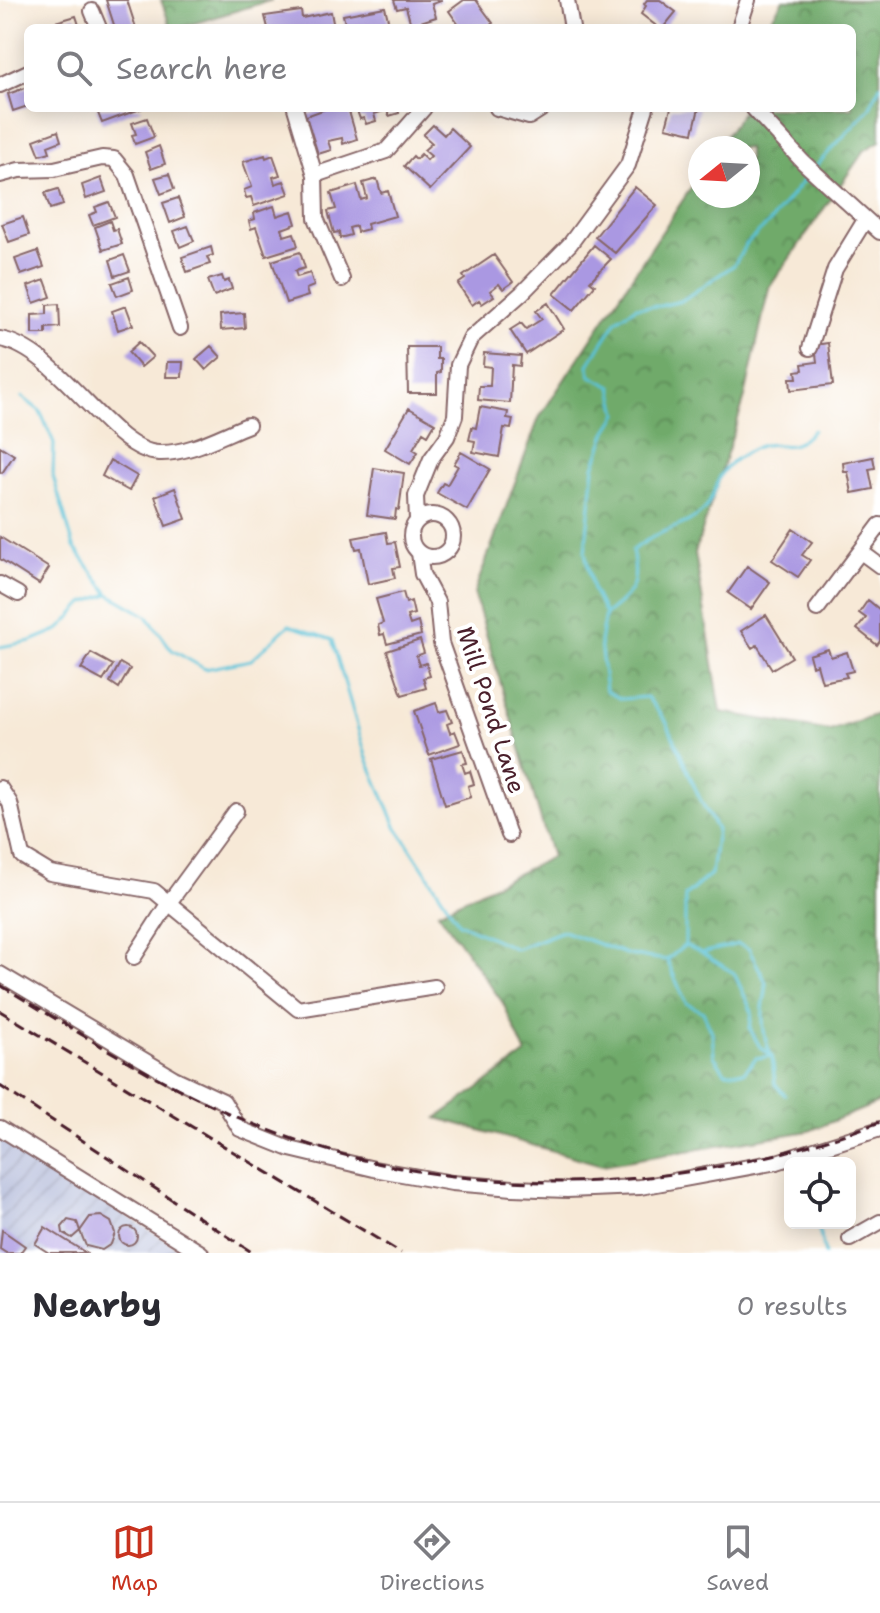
<!DOCTYPE html>
<style>
:root{--surface:#fff;--page:#f7f7f7;--text:#2b2b33;--muted:#7c7c81;--line:#e1e1e2;--accent:#c8321e}
body{margin:0;font-family:"Shantell Sans",sans-serif;background:var(--page);color:var(--text)}
.controls{position:absolute;right:24px;bottom:24px;display:grid;overflow:hidden;border-radius:12px;box-shadow:0 4px 20px #0003}
.controls button{width:72px;height:72px;display:grid;place-items:center;padding:0;border:0;border-bottom:2px solid var(--line);background:var(--surface);color:var(--text);font:40px sans-serif}
.compass{position:absolute;left:688px;top:136px;width:72px;height:72px;border-radius:50%;background:var(--surface);box-shadow:0 4px 20px #0003;rotate:252deg}
.list{margin:0;padding:0;list-style:none}
h2{display:flex;justify-content:space-between;align-items:center;height:104px;margin:0;padding:0 32px;font-size:34px}
h2 small{font-size:26px;font-weight:400;color:var(--muted)}
.icon{flex:none;width:44px;height:44px;fill:none;stroke:currentColor;stroke-width:2;stroke-linecap:round;stroke-linejoin:round}
.map{position:relative;flex:none;width:880px;height:1253px;overflow:hidden}
.search{position:absolute;background:var(--surface);box-shadow:0 4px 20px #0003;left:24px;right:24px;top:24px;height:88px;display:flex;align-items:center;gap:20px;box-sizing:border-box;padding:0 28px;border-radius:12px;color:var(--muted);font-size:30px}
.sheet{height:248px;background:var(--surface)}
nav{display:flex;justify-content:space-around;align-items:center;box-sizing:border-box;height:112px;border-top:2px solid var(--line);background:var(--surface);font-size:22px;color:var(--muted)}
nav a{display:grid;justify-items:center;gap:4px}
nav .on{color:var(--accent)}
.map>svg:first-child{display:block}
.industrial{fill:url(#industrial-furrows)}
.forest{fill:url(#forest-crowns);stroke:#5c644a;stroke-width:2}
.lines{fill:none;stroke-linecap:round;stroke-linejoin:round}
.stream{stroke:#5bc3d8;stroke-width:3}
.building{fill:#aa98e2}
.minor-casing{stroke:#876667;stroke-width:18}
.minor{stroke:#fff;stroke-width:14}
.rail{stroke:#4a1f2b;stroke-width:3;stroke-dasharray:12 6;stroke-linecap:butt}
.labels{text-anchor:middle;dominant-baseline:central;stroke-width:8;stroke-linejoin:round;paint-order:stroke}
.street-label{font-size:24px;fill:#4a1f2b;stroke:#fff}
</style>
<div class="map">
<svg width="880" height="1253" viewBox="0 0 880 1253">
<defs>
<pattern id="industrial-furrows" width="10" height="10" patternUnits="userSpaceOnUse" patternTransform="scale(2)"><rect width="10" height="10" fill="#bcc3de"/><path d="M-1 1l2-2M0 10L10 0M9 11l2-2" fill="none" stroke="#a3a7bf"/></pattern>
<pattern id="forest-crowns" width="20" height="18" patternUnits="userSpaceOnUse" patternTransform="scale(2)"><rect width="20" height="18" fill="#6faa6a"/><path d="M2 6a3 3 0 1 1 6 0M12 15a3 3 0 1 1 6 0" fill="none" stroke="#5d8a57"/></pattern>
</defs>
<rect width="100%" height="100%" fill="#fff"/>
<filter id="ink" filterUnits="userSpaceOnUse"><feTurbulence type="fractalNoise" baseFrequency=".0125" numOctaves="2"/><feDisplacementMap in="SourceGraphic" scale="16" xChannelSelector="R" yChannelSelector="G"/><feConvolveMatrix kernelMatrix="1 2 1 2 8 2 1 2 1" color-interpolation-filters="sRGB"/></filter>
<filter id="wash" filterUnits="userSpaceOnUse"><feTurbulence type="fractalNoise" baseFrequency=".006" numOctaves="4" result="noise"/><feDisplacementMap in="SourceGraphic" scale="32" xChannelSelector="R" yChannelSelector="G"/><feGaussianBlur stdDeviation="1.8" result="paint"/><feColorMatrix in="noise" values="0 0 0 0 0 0 0 0 0 0 0 0 0 0 0 0 0 1.4 0 .05"/><feComposite in="paint" operator="in"/></filter>
<g filter="url(#wash)">
<rect width="100%" height="100%" fill="#f7e9d7"/>
<path class="industrial" d="M0 1136 186 1253H0Z"/>
<path class="forest" d="M161 0H272L179 28H171Z
M783 0H880V141L864 151 769 288 745 397 695 553 721 712 830 731 880 713V1102L809 1131 602 1165 437 1118 526 1054 503 1003 438 912 552 857 474 593 539 418 700 174V196H748V148H717L745 108H852V28H766Z"/>
<g class="lines">
<path class="stream" d="M815 167 869 109 880 86
M22 397 40 411 54 443 53 476 74 547 109 594
M606 614C634 593 639 584 632 550 641 545 649 538 659 534 673 527 691 523 703 511 712 502 714 490 719 478 726 463 743 454 757 447 780 438 788 458 813 430
M0 647 31 641 60 629 84 603 109 594 147 616 172 650 205 669 251 660 289 625 332 640 366 756 396 826 459 923 516 949 563 931 629 955 667 960
M685 945 702 953 738 944 749 949C753 959 764 975 766 984 767 993 763 1001 763 1010 762 1024 765 1042 771 1055
M702 953 734 973 752 1012 750 1029 760 1047 768 1053
M785 1095 775 1084 772 1056 756 1058 744 1072H725L714 1056 712 1032 703 1012 686 1003 667 960 685 945V896L711 874 717 830 700 799 667 723 647 697 621 699 606 691 600 642 605 614 593 590 585 552 594 467 607 431 618 414 612 387 591 376 588 365 617 320 636 307 660 306 681 301 734 265 747 243 770 222 810 172
M817 1223 825 1253"/>
</g>
<g id="blocks">
<path class="building" d="M106 0H127L136 28H115Z
M394 0H441V1L432 4 436 17 411 25 406 7 397 9Z
M464 0H476L493 23 486 28H461L449 11Z
M647 0H660L676 12 663 28H659L641 14 646 6 644 4Z
M385 7 390 28H346L343 15Z
M301 11 302 18 331 12 334 28H268L265 16Z
M76 16 80 28H39L38 27Z
M28 87V106L13 111 8 94Z
M96 108H143L102 123Z
M328 108H348L357 139 343 144 342 138 328 141 331 150 318 154 306 116Z
M356 108H398L399 113 389 116 387 110 374 114 376 121 366 124 364 118 360 119Z
M671 108H699L693 133 666 127Z
M147 118 154 137 135 144 132 135 136 134 132 123Z
M433 125 444 135 450 128 470 147 430 190 404 166 413 156 416 159 421 154 427 160 431 156 424 150 432 143 423 135Z
M58 131 61 141 48 146 50 152 40 155 34 140Z
M159 146 165 164 151 169 145 152Z
M265 155 266 158 273 155 280 175 273 177 275 184 284 181 289 194 254 206 251 197 246 198 244 190 252 187 243 162Z
M169 174 174 189 161 194 155 178Z
M101 178 106 192 86 199 82 185Z
M377 179 381 193 388 191 395 216 367 224 368 229 357 232 356 226 349 228 351 235 340 238 339 232 334 233 328 211 336 209 331 193 357 185 361 200 367 198 363 183Z
M635 187 657 205 615 253 595 237Z
M58 189 63 205 50 209 45 193Z
M178 198 185 217 170 223 163 203Z
M109 202 115 217 93 225 89 215 97 212 95 207Z
M274 206 277 216 292 211 296 224 282 229 284 236 294 233 298 246 266 256 256 227 251 229 249 221 255 219 254 213Z
M23 217 29 235 9 242 2 224Z
M110 221 113 230 117 229 122 244 103 250 95 227Z
M188 226 194 241 180 247 174 231Z
M594 245 611 259 590 281 595 285 574 310 554 294Z
M211 247 213 255 207 257 210 264 187 272 182 257Z
M38 251 44 267 21 275 15 259Z
M300 252 305 268 295 271 297 277 310 273 314 286 306 289 308 296 286 303 272 261Z
M124 255 130 271 115 276 110 260Z
M494 255 513 282 503 289 499 284 490 291 494 296 482 304 479 300 472 305 458 284 465 279 463 276Z
M222 276 224 282 229 280 232 289 214 296 208 280Z
M129 277 133 290 117 296 112 283Z
M45 280 51 297 34 303 28 286Z
M548 303 564 329 526 354 510 330 521 323 526 329 542 319 536 311Z
M59 304 60 327 46 328V334H32V315L47 314V305Z
M126 306 133 325 118 330 112 311Z
M244 313 245 328 221 330 220 315Z
M139 342 153 357 141 367 128 352Z
M828 343 833 385 791 390 790 378H797L796 371 803 370 802 364 817 362 815 345Z
M211 346 221 357 206 370 196 359Z
M407 347H437V359H441V372L437 373V393H408Z
M484 353 521 356 520 366 512 365 510 403 478 400 479 386H490L491 367 483 366Z
M167 362H183L182 377H166Z
M480 407 508 412 507 418 513 419 511 429 504 428 499 457 473 452 475 441 469 440 472 427 476 428Z
M409 408 435 423 428 435 423 432 413 449 418 452 410 464 385 449Z
M0 446 14 455 2 473 0 472Z
M461 452 490 469 467 510 437 493 443 483 447 485 458 466 454 464Z
M873 457 875 468 869 469 873 489 852 493 848 472H844L843 463Z
M110 460 137 476 129 491 102 476Z
M374 468 404 473 399 510 396 509 395 519 367 515Z
M175 488 186 519 166 526 155 496Z
M793 529 812 542 802 555 810 560 798 577 772 560Z
M386 532 388 543 395 542 400 567 393 568 395 578 368 584 361 548 356 549 353 538Z
M0 537 49 568 39 584 0 559Z
M747 566 770 582 751 609 728 593Z
M403 592 406 603 411 601 414 614 407 616 410 625 418 622 421 635 387 644 384 634 380 635 378 625 383 623 376 599Z
M868 600 880 610V641L877 645 857 629 866 618 859 613Z
M766 615 792 657 772 669 757 645 752 648 741 631Z
M420 640 424 653 416 656 419 665 426 663 430 676 423 678 426 688 402 695 387 651Z
M828 649 831 657 847 652 853 671 845 673 847 677 822 682 817 664 812 666 809 655Z
M91 653 113 665 103 681 81 669Z
M120 663 130 669 119 688 110 682Z
M436 703 439 712 447 710 452 722 447 724 450 733 455 731 460 744 429 755 414 711Z
M463 750 467 763 462 764 465 773 470 771 474 784 468 786 471 797 445 805 431 759Z
M101 1216 111 1222 115 1233 111 1244 102 1250 86 1246 80 1231 72 1238 63 1233 62 1227 68 1220 77 1222 80 1231 90 1217Z
M119 1236a9 9 0 1 1 18 0a9 9 0 1 1-18 0Z
M45 1227 86 1253H49L35 1244Z
M2 1230 25 1246 20 1253H6L0 1249Z"/>
</g>
</g>
<g filter="url(#ink)">
<use href="#blocks" fill-opacity="0" stroke="#876667" stroke-width="2"/>
<g class="lines">
<defs>
<path id="minor" d="M567 0 572 28
M92 11 99 28
M739 28 748 0
M0 85 28 72
M295 108 315 175 316 218 342 279
M497 108 529 117 543 108
M753 108 803 162 880 232
M0 175 19 170 54 169 102 158 114 159 127 175 180 328
M315 175 386 151 424 108
M0 339C59 349 111 452 159 453 189 454 220 436 248 425
M810 348 835 269 865 220
M411 536a21 21 0 1 1 42 0a21 21 0 1 1-42 0Z
M417 520 416 496 431 459 447 437 455 416 458 365 471 338 522 293 570 244 628 165 646 108
M861 552 880 566
M419 553 422 574 437 602 441 643 509 835
M0 584 18 594
M817 609 880 525
M0 788 10 803 22 856 50 873 154 891 298 1009 435 987
M134 957 168 904 236 811
M0 974 174 1078 223 1101 240 1129 290 1149 374 1169 452 1183 513 1188 567 1190 640 1187 777 1162 880 1129
M0 1128 201 1253
M850 1239 880 1222"/>
</defs>
<use href="#minor" class="minor-casing"/>
<use href="#minor" class="minor"/>
<path class="rail" d="M0 985C81 1034 161 1085 249 1122 448 1207 679 1197 880 1122
M0 1011 401 1253
M0 1086 253 1253"/>
</g>
</g>
<g class="labels">
<g class="street-label">
<text transform="translate(491 710) rotate(72)">Mill Pond Lane</text>
</g>
</g>
</svg>
<div class="controls">
<button><svg class="icon" aria-label="locate" viewBox="0 0 24 24"><circle cx="12" cy="12" r="6"/><path d="M12 2v4M12 18v4M2 12h4M18 12h4"/></svg></button>
</div>
<svg class="compass" viewBox="-18 -18 36 36"><path d="M0-13l5 13h-10z" fill="#e53935"/><path d="M0 13l5-13h-10z" fill="#7c7c81"/></svg>
<div class="search"><svg class="icon" aria-label="search" viewBox="0 0 24 24"><circle cx="10" cy="10" r="6"/><path d="M15 15l6 6"/></svg>Search here</div>
</div>
<section class="sheet">
<h2>Nearby<small>0 results</small></h2>
<ul class="list">
</ul>
</section>
<nav>
<a class="on"><svg class="icon" aria-label="map" viewBox="0 0 24 24"><path d="M3 6l6-2 6 2 6-2v14l-6 2-6-2-6 2zM9 4v14M15 6v14"/></svg>Map</a>
<a><svg class="icon" aria-label="directions" viewBox="0 0 24 24"><path d="M12 3l9 9-9 9-9-9zM9 14v-3h6M13 9l2 2-2 2"/></svg>Directions</a>
<a><svg class="icon" aria-label="saved" viewBox="0 0 24 24"><path d="M7 4h10v16l-5-4-5 4z"/></svg>Saved</a>
</nav>
